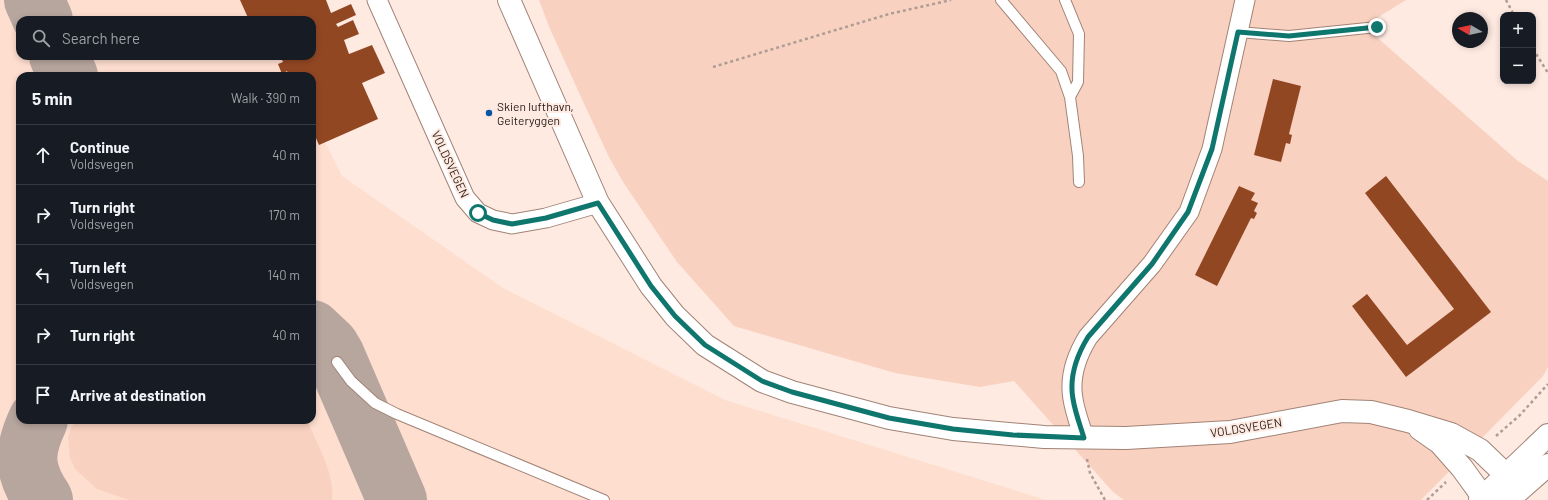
<!DOCTYPE html>
<meta charset="utf-8">
<style>
:root{--surface:#171b24;--page:#20242c;--text:#f1f3f6;--muted:#9ea1a6;--line:#363941}
body{margin:0;font-family:Barlow,sans-serif;background:var(--page);color:var(--text)}
.controls{position:absolute;right:12px;top:12px;display:grid;overflow:hidden;border-radius:8px;box-shadow:0 2px 6px #0003}
.controls button{width:36px;height:36px;display:grid;place-items:center;padding:0;border:0;border-bottom:1px solid var(--line);background:var(--surface);color:var(--text);font:20px sans-serif}
.compass{position:absolute;left:1452px;top:12px;width:36px;height:36px;border-radius:50%;background:var(--surface);box-shadow:0 2px 6px #0003;rotate:279deg}
.stop{position:absolute;width:12px;height:12px;margin:-9px;border:3px solid #0f766e;border-radius:50%;background:#fff}
.stop.end{background:#0f766e;border-color:#fff;box-shadow:0 1px 4px #0008}
.list{margin:0;padding:0;list-style:none}
h2{display:flex;justify-content:space-between;align-items:center;height:52px;margin:0;padding:0 16px;font-size:17px}
h2 small{font-size:13px;font-weight:400;color:var(--muted)}
.list li{display:grid;grid-template-columns:26px 1fr auto;gap:12px;align-items:center;box-sizing:border-box;height:60px;padding:0 16px;border-top:1px solid var(--line)}
.list b{display:block;font-size:15px;white-space:nowrap}
.list p{margin:0;font-size:13px;white-space:nowrap;color:var(--muted)}
.list em{font-size:13px;font-style:normal;color:var(--muted)}
.icon{flex:none;width:22px;height:22px;fill:none;stroke:currentColor;stroke-width:2;stroke-linecap:round;stroke-linejoin:round}
.map{position:relative;flex:none;width:1548px;height:500px;overflow:hidden}
.search{position:absolute;background:var(--surface);box-shadow:0 2px 6px #0003;left:16px;top:16px;width:300px;height:44px;display:flex;align-items:center;gap:10px;box-sizing:border-box;padding:0 14px;border-radius:12px;color:var(--muted);font-size:15px}
.panel{position:absolute;background:var(--surface);box-shadow:0 2px 6px #0003;left:16px;top:72px;width:300px;height:352px;border-radius:12px}
.map>svg:first-child{display:block}
.built{fill:#fedecf}
.green{fill:#f9d1c0}
.lines{fill:none;stroke-linecap:round;stroke-linejoin:round}
.taxiway{stroke:#b7a69e;stroke-width:60}
.building{fill:#924723}
.service-casing{stroke:#a18376;stroke-width:12}
.minor-casing{stroke:#a18376;stroke-width:21}
.tertiary-casing{stroke:#a18376;stroke-width:24}
.secondary-casing{stroke:#a18376;stroke-width:24}
.path{stroke:#ae9c95;stroke-width:2.5;stroke-dasharray:3 3;stroke-linecap:butt}
.service{stroke:#fff;stroke-width:10}
.minor{stroke:#fff;stroke-width:19}
.tertiary{stroke:#fff;stroke-width:22}
.secondary{stroke:#fff;stroke-width:22}
.route{stroke:#0f766e;stroke-width:5}
.poi-dot{fill:#0855a4;stroke:#feeae1;stroke-width:1.5}
.labels{text-anchor:middle;dominant-baseline:central;stroke-width:4;stroke-linejoin:round;paint-order:stroke}
.poi-label{font-size:12px;fill:#241813;stroke:#feeae1;text-anchor:start}
.street-label{font-size:12px;fill:#241813;stroke:#feeae1}
</style>
<div class="map">
<svg width="1548" height="500" viewBox="0 0 1548 500">
<rect width="100%" height="100%" fill="#feeae1"/>
<path class="built" d="M0 0H272L280 20H20V56H293L300 76H20V420H312V107L325 142 342 176 503 288 725 400 1046 500H0Z"/>
<path class="green" d="M539 0H1406L1364 26 1518 161 1548 181V367L1543 376 1421 500H1124L1113 492 1014 381 980 387 895 373 734 326 677 262 623 182 609 157 586 108 550 29Z
M77 420H307C316 442 336 476 332 500H129L97 489 75 469 70 458 68 437 71 428Z"/>
<g class="lines">
<path class="taxiway" d="M34 0 43 20
M59 56 68 76
M312 330 329 346 335 356 397 500
M38 420C23 452 23 470 43 500"/>
</g>
<path class="building" d="M240 0H326L331 13 351 4 356 15 336 24 338 27 353 20 359 34 344 40 349 54 372 45 385 73 362 83 378 119 319 145 312 129V76H289L287 71 282 74 278 64 283 62 280 56H312V20H249Z
M1273 79 1301 86 1289 134 1292 135 1290 144 1286 143 1281 162 1254 155Z
M1386 176 1491 312 1406 377 1352 306 1367 294 1407 345 1454 309 1365 193Z
M1239 186 1255 193 1251 200 1258 203 1254 211 1257 213 1254 219 1251 218 1217 286 1195 275Z"/>
<g class="lines">
<defs>
<path id="service" d="M1001 0 1061 71 1070 97 1078 156 1079 182
M1065 0 1079 34 1078 82 1070 97
M1238 32 1289 36 1377 27
M337 362 351 381 375 403 397 414 604 500"/>
<path id="minor" d="M377 0 465 198 478 213 493 220 512 224 546 218 598 203
M1084 438C1080 425 1075 412 1073 399 1069 377 1077 355 1088 337L1152 264 1189 212 1212 149 1245 0"/>
<path id="tertiary" d="M509 0 598 203 651 286 675 316 705 345 762 381 792 392 889 418 953 429 1044 437 1126 438 1230 432 1342 411 1371 412 1408 421 1451 434 1480 450 1506 475V494
M1420 429 1440 443 1462 468 1483 497 1495 500"/>
<path id="secondary" d="M1480 500 1548 435
M1508 500 1548 465"/>
</defs>
<use href="#service" class="service-casing"/>
<use href="#minor" class="minor-casing"/>
<use href="#tertiary" class="tertiary-casing"/>
<use href="#secondary" class="secondary-casing"/>
<path class="path" d="M1506 0 1514 15
M1533 49 1548 73
M713 67 889 14 951 0
M1496 436 1520 415 1548 384
M1087 459 1090 473 1105 500
M1427 500 1446 482"/>
<use href="#service" class="service"/>
<use href="#minor" class="minor"/>
<use href="#tertiary" class="tertiary"/>
<use href="#secondary" class="secondary"/>
</g>
<g class="lines">
<path class="route" d="M478 213 493 220 512 224 546 218 598 203 651 286 675 316 705 345 762 381 792 392 889 418 953 429 1013 435 1084 438C1080 425 1075 412 1073 399 1069 377 1077 355 1088 337L1152 264 1188 212 1212 149 1238 32 1289 36 1377 27"/>
</g>
<circle class="poi-dot" cx="489" cy="113" r="4"/>
<g class="labels">
<g class="poi-label">
<text x="497" y="106">Skien lufthavn,<tspan x="497" dy="14">Geiteryggen</tspan></text>
</g>
<g class="street-label">
<text transform="translate(451 164) rotate(65)">VOLDSVEGEN</text>
<text transform="translate(1246 427) rotate(-9)">VOLDSVEGEN</text>
</g>
</g>
</svg>
<div class="controls">
<button>+</button>
<button>−</button>
</div>
<svg class="compass" viewBox="-18 -18 36 36"><path d="M0-13l5 13h-10z" fill="#e53935"/><path d="M0 13l5-13h-10z" fill="#9ea1a6"/></svg>
<div class="stop" style="left:478px;top:213px"></div>
<div class="stop end" style="left:1377px;top:27px"></div>
<div class="search"><svg class="icon" aria-label="search" viewBox="0 0 24 24"><circle cx="10" cy="10" r="6"/><path d="M15 15l6 6"/></svg>Search here</div>
<section class="panel">
<h2>5 min<small>Walk · 390 m</small></h2>
<ul class="list">
<li><svg class="icon" aria-label="ahead" viewBox="0 0 24 24"><path d="M12 20V5M6 11l6-6 6 6"/></svg><div><b>Continue</b><p>Voldsvegen</p></div><em>40 m</em></li>
<li><svg class="icon" aria-label="right" viewBox="0 0 24 24"><path d="M7 20v-9h11M14 6l5 5-5 5"/></svg><div><b>Turn right</b><p>Voldsvegen</p></div><em>170 m</em></li>
<li><svg class="icon" aria-label="left" viewBox="0 0 24 24"><path d="M17 20v-9H6M10 6l-5 5 5 5"/></svg><div><b>Turn left</b><p>Voldsvegen</p></div><em>140 m</em></li>
<li><svg class="icon" aria-label="right" viewBox="0 0 24 24"><path d="M7 20v-9h11M14 6l5 5-5 5"/></svg><div><b>Turn right</b></div><em>40 m</em></li>
<li><svg class="icon" aria-label="arrive" viewBox="0 0 24 24"><path d="M6 21V4h12l-3 4 3 4H6"/></svg><div><b>Arrive at destination</b></div></li>
</ul>
</section>
</div>
